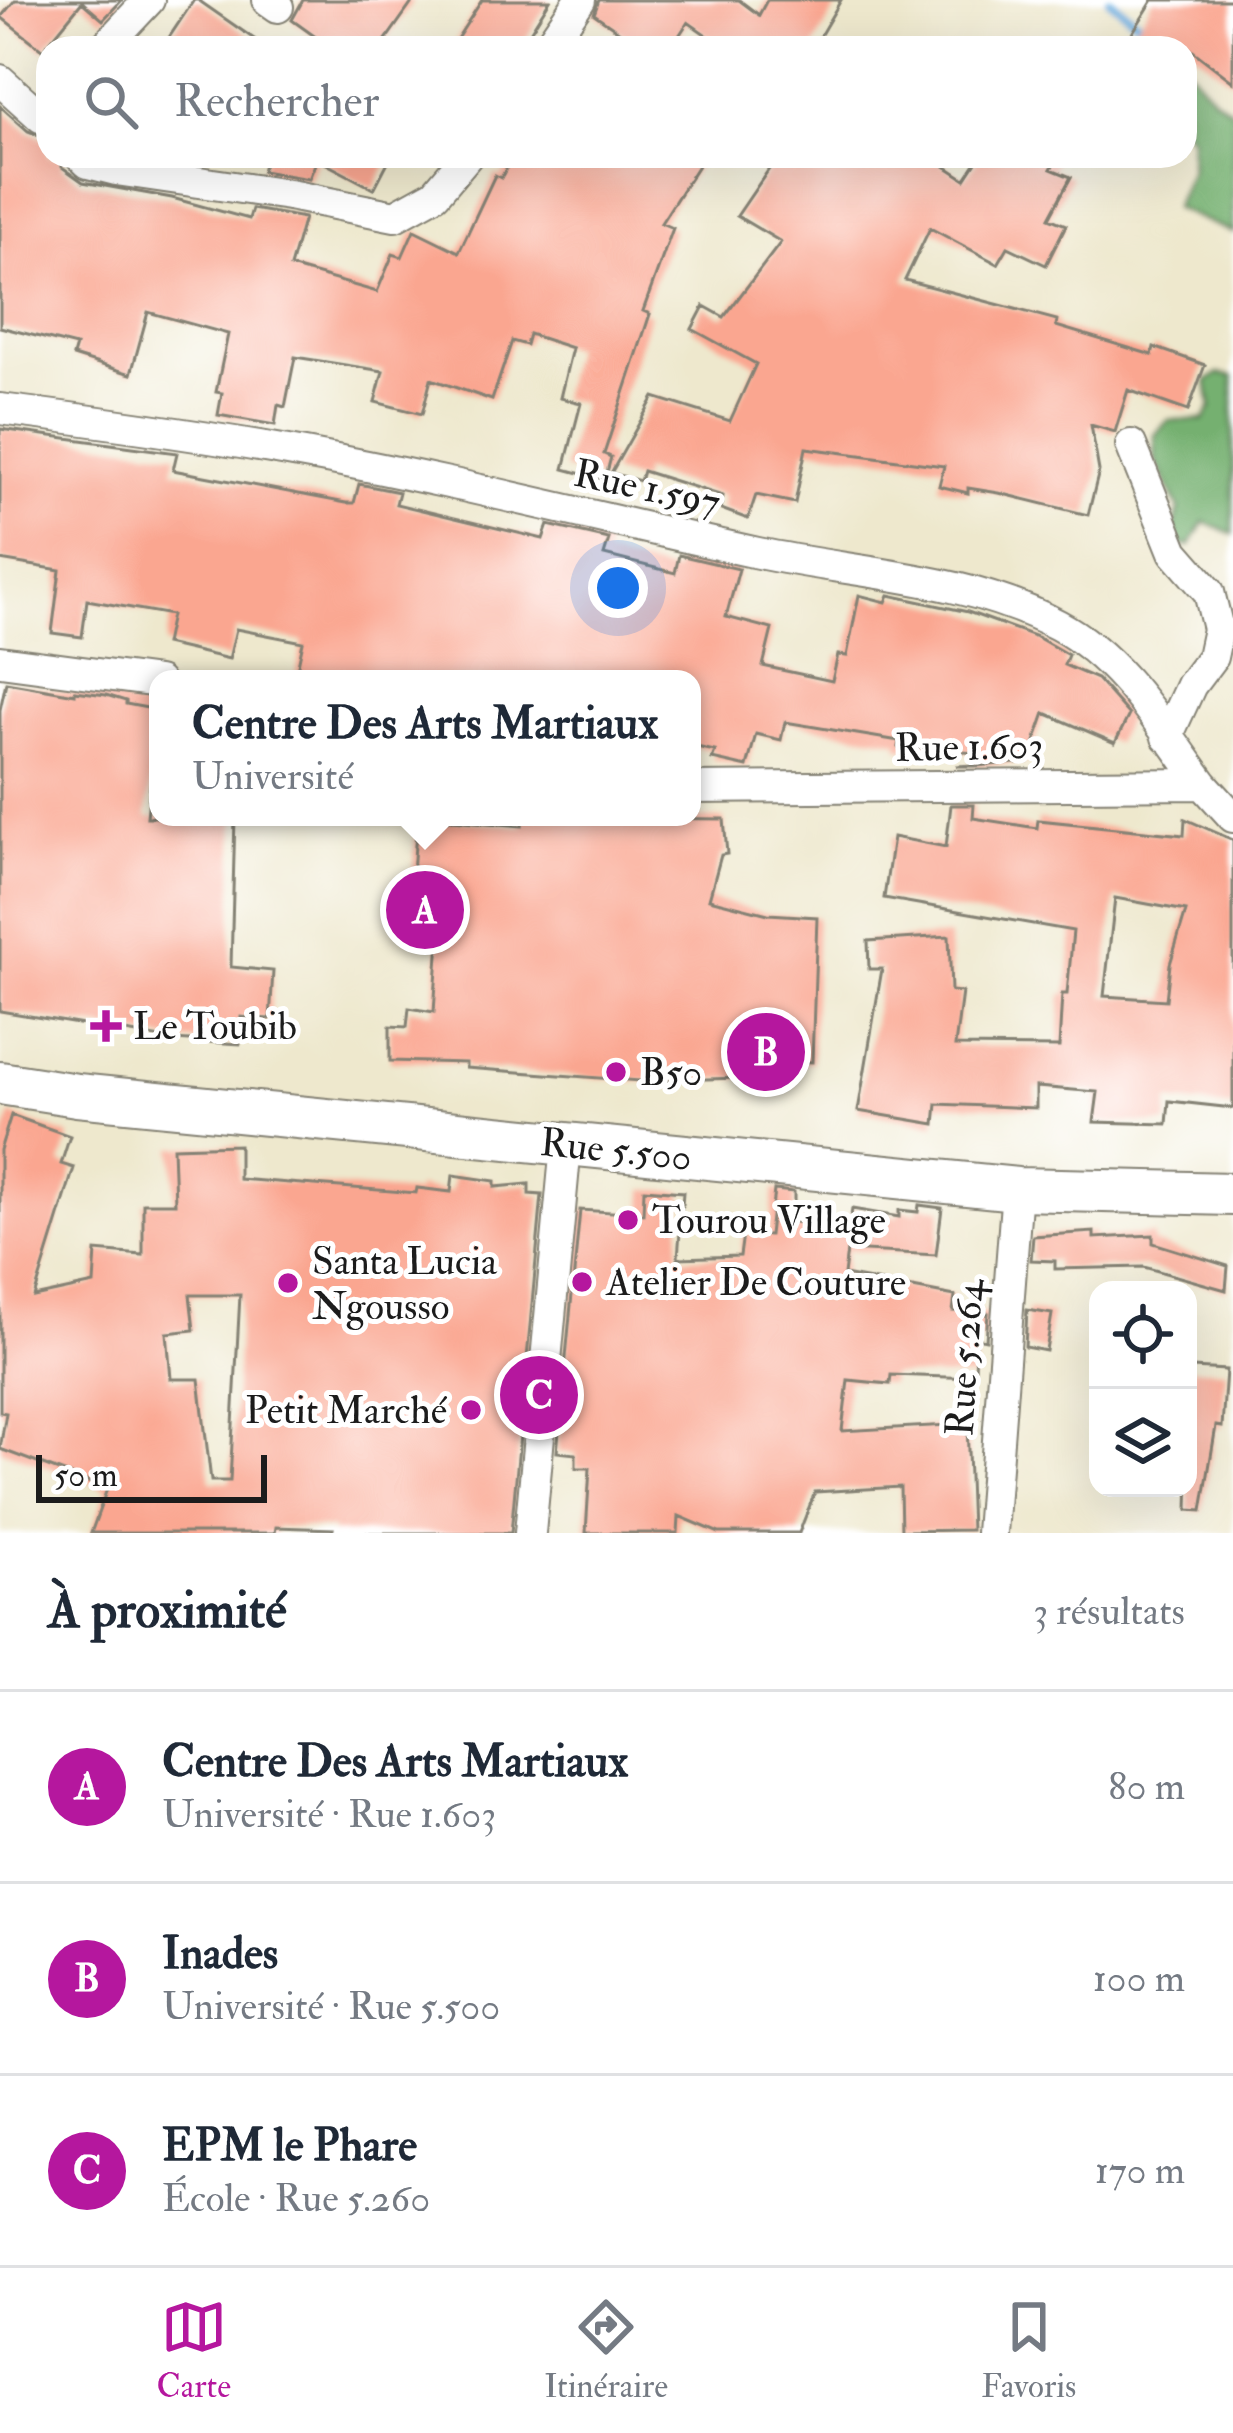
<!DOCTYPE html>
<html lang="fr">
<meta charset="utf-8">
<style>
:root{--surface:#fff;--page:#f2f2f3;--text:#1f2937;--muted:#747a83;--line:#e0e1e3;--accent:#b5179e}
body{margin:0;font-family:"IM FELL Double Pica",serif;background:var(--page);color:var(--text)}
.controls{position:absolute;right:36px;bottom:36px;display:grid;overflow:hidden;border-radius:24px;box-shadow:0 12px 48px #0002}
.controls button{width:108px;height:108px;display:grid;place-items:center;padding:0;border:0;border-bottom:3px solid var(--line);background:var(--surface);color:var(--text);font:60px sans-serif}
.scale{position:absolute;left:36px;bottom:30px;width:231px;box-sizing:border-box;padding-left:12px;border:6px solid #1c1c1c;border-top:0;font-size:33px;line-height:42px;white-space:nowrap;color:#1c1c1c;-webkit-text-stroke:9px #fff;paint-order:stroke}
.you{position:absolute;left:618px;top:588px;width:42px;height:42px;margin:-30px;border:9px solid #fff;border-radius:50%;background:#1a73e8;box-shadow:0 0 0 18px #1a73e833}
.badge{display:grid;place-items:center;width:78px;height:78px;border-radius:50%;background:var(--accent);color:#fff;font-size:39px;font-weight:700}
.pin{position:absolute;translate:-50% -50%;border:6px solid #fff;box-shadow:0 3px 12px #0006}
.popup{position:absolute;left:149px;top:670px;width:552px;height:156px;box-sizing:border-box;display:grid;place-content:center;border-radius:24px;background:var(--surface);filter:drop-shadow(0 3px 9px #0005);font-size:39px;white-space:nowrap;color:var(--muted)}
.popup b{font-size:45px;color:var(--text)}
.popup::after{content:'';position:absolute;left:50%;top:100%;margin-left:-24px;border:24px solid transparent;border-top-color:var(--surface)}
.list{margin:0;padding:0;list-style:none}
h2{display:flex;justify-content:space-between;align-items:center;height:156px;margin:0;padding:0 48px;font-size:51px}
h2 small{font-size:39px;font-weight:400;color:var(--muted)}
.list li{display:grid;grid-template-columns:78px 1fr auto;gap:36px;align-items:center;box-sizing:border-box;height:192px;padding:0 48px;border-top:3px solid var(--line)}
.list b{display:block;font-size:45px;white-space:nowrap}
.list p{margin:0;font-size:39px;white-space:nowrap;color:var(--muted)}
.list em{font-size:39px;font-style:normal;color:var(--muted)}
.icon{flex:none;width:66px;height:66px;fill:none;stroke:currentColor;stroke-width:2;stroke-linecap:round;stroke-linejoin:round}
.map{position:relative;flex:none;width:1233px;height:1533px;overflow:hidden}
.search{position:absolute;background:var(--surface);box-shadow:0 12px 48px #0002;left:36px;right:36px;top:36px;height:132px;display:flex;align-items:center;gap:30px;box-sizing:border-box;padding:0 42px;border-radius:36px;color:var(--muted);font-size:45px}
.sheet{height:732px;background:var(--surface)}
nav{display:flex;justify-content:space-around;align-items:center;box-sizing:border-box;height:168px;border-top:3px solid var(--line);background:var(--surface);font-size:33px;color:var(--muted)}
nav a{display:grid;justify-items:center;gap:6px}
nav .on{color:var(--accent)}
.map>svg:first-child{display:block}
.forest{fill:#74b070;stroke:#486646;stroke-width:3}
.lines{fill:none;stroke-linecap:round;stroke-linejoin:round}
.stream{stroke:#69abdd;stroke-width:9}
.building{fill:#faa690;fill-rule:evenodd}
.minor-casing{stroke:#858274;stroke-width:34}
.secondary-casing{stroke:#858274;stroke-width:46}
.minor{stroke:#fff;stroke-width:30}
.secondary{stroke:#fff;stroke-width:42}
.poi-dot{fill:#b5179e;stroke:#fff;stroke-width:4.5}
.labels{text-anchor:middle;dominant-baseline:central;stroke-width:10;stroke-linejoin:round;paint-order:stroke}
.street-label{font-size:39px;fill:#1c1c1c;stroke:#fff}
.poi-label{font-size:39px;fill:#1c1c1c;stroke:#fff;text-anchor:start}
</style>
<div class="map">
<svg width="1233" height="1533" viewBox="0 0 1233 1533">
<rect width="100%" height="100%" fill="#fff"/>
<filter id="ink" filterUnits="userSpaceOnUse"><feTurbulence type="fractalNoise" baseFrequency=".00833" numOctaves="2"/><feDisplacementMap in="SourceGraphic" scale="24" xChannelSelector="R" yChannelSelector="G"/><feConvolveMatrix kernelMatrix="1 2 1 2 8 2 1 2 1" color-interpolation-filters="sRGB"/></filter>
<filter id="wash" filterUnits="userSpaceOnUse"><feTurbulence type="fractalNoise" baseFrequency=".004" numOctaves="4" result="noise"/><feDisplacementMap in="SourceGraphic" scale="48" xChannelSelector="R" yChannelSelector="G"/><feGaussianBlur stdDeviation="2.7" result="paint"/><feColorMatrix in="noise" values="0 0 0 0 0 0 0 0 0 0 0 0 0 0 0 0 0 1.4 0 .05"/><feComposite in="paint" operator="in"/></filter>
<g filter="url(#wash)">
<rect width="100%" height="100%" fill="#eee8cd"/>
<path class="forest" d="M1185 65 1213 97 1233 111V233L1174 208 1190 170 1191 137 1185 131Z
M1219 374 1233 376V534L1204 522 1190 546 1180 545 1173 532 1179 509 1155 460V434L1169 420H1204L1211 407 1207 381Z"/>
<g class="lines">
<path class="stream" d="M1110 0 1147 29"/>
</g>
<g id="blocks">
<path class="building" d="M15 0H122L103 20 82 2 43 50 1 17Z
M194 0H198L267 48H162Z
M303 0H414L380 48H331L292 20Z
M482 0H550L520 48H451Z
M599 0H739L759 15 767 0H841L813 48H725L688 22 671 48H643L594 14Z
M1153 0H1233V82L1189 48H1123Z
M0 106 28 131 41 136 48 146V156H62V167L83 182 172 198 249 219 252 209 304 218 290 267 377 292 393 254 402 257 414 230 459 252 495 175 501 178 513 156H704L661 223 673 228 643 311 650 314 604 454 611 457 605 480 564 469 581 403 560 398 572 348 529 334 526 345 512 341 492 400 431 379 422 414 375 402 383 371 295 357 285 407 278 405 275 425 218 415 222 393 216 392 228 334 148 312 131 374 73 356 76 346 0 327Z
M266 156H391L374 189 317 159 309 179 262 171Z
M778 156H930L965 179 980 156H1058L1051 169 1071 177 1049 218 1066 225 1046 265 1008 247 998 264 930 228 905 280 1057 320 1056 326 1152 355 1154 347 1205 365 1188 411 1128 390 1115 432 1091 425 1099 471 1088 515 999 493 968 488V493L939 486 944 466 806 448 795 503 756 495 748 519 721 509 723 496 643 471 640 481 611 473 654 397 730 421 756 364 692 329 704 306 724 317 781 242 737 216Z
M0 429 177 453 173 470 346 503H354L359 484 399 492 396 504 543 539 548 525 609 539 604 555 675 573 679 555 739 569 726 617 772 629 763 666 832 681 838 655 847 656 859 595 886 602 889 595 968 612 1037 637 1068 655 1064 665 1097 679 1129 715 1115 743 1045 713 1028 762 976 766H956L974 765 977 753 898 747 899 741 785 722 781 740 756 734 747 767 712 759 715 751 692 746V679H295L303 642 236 629 229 659 165 644 171 615 87 600 82 637 52 633 60 570 0 560Z
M6 682 75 694V691L106 695 126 701V704L158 710 147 817H235L231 967 273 971 270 1019 241 1017 240 1044 173 1040 0 1011V710Z
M951 805H974L973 818 1037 828 1038 820 1184 835 1185 819 1233 840V1108L1169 1101 1167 1124 1094 1122 1098 1092 1036 1087V1108L937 1104 935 1124 858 1111 882 969H869L868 941 949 936 951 991 962 992 955 1046 1059 1047 1062 994H1067L1073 931 884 898 893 837 946 847ZM1115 898 1186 911 1170 964 1166 1000 1104 996Z
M417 817 522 826 524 817 724 819 727 854 721 855 709 899 768 914 817 917 812 1062 738 1059 739 1078 640 1081 466 1068V1063L390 1061V1026L407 1027 409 1008 434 1012 439 940H420V873H413Z
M11 1115 70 1136 61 1164 74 1168 34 1297 94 1284 96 1251 143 1255V1203H175L173 1147 239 1145V1179L416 1193 417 1188 451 1192 453 1175 495 1181V1187L529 1184V1194L542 1195 511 1533H332L333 1529 276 1527 275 1533H91L107 1489 0 1449 6 1413 0 1412V1150ZM190 1295H240L230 1481H211L199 1379H171L167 1333 194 1330Z
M644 1189 683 1192 678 1258 740 1256 743 1234 769 1235 774 1190 794 1192V1222L849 1229 852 1209 899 1217V1210L918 1212 919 1205 942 1208 936 1255 847 1250 844 1275 955 1296 953 1311 988 1313 986 1340 976 1338 975 1378 891 1375 890 1384 848 1380 842 1431 967 1424 971 1530 901 1531 900 1487 815 1492 799 1533H719L679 1516 678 1533H586L590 1468H576V1454L557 1452 580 1210 643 1214Z
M1094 1232V1238L1153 1235V1243L1228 1266 1226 1290 1144 1267 1055 1269V1261L1031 1260 1033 1236Z
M1027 1310 1052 1314 1046 1351 1025 1347Z
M1192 1368 1226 1370 1222 1427 1216 1426 1202 1511 1188 1510Z"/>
</g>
</g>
<g filter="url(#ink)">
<use href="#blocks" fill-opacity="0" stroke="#858274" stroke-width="3"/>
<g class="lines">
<defs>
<path id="minor" d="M268 0 278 7
M104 48 149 0
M547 48 580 0
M0 80 41 117 48 109
M81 156 88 163 116 170 289 195 395 216 435 194 467 156
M0 409C96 421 192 434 288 451 446 479 602 519 758 553 859 574 965 576 1058 625 1123 660 1160 726 1203 784
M1131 445 1174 552 1209 592 1218 629 1212 657 1191 685 1167 737
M0 661 158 682
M692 788 1203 784 1233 817
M530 1533 566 1145
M991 1533 1017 1189"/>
<path id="secondary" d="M0 1083 77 1095 1017 1189 1233 1194"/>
</defs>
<use href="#minor" class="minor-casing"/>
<use href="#secondary" class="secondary-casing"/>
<use href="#minor" class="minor"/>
<use href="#secondary" class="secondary"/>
</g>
</g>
<g class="poi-dot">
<path d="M100 1008h12v12h12v12h-12v12h-12v-12h-12v-12h12z"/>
<circle cx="616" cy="1072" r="12"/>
<circle cx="628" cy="1220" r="12"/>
<circle cx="582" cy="1282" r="12"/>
<circle cx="288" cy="1283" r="12"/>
<circle cx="471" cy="1410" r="12"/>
</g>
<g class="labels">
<g class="street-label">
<text transform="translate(647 488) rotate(12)">Rue 1.597</text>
<text transform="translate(969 747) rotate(-1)">Rue 1.603</text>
<text transform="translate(616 1150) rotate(6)">Rue 5.500</text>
<text transform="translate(965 1358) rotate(-86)">Rue 5.264</text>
</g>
<g class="poi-label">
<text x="133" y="1026">Le Toubib</text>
<text x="640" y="1072">B50</text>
<text x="652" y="1220">Tourou Village</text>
<text x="312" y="1261">Santa Lucia<tspan x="312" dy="45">Ngousso</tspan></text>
<text x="606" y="1282">Atelier De Couture</text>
<text x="447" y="1410" text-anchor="end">Petit Marché</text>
</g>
</g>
</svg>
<div class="controls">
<button><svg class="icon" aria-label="locate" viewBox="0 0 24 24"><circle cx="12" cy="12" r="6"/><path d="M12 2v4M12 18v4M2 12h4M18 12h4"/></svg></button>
<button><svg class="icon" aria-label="layers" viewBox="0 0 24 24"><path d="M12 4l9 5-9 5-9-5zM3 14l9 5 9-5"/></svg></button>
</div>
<div class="scale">50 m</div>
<div class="you"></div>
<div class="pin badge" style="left:425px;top:910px">A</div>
<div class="popup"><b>Centre Des Arts Martiaux</b>Université</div>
<div class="pin badge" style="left:766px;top:1052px">B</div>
<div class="pin badge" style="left:539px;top:1395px">C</div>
<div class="search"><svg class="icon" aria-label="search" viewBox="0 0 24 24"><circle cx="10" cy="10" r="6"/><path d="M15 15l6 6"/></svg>Rechercher</div>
</div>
<section class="sheet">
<h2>À proximité<small>3 résultats</small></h2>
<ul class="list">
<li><span class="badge">A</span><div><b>Centre Des Arts Martiaux</b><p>Université · Rue 1.603</p></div><em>80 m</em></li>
<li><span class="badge">B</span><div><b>Inades</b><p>Université · Rue 5.500</p></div><em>100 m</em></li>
<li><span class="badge">C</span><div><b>EPM le Phare</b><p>École · Rue 5.260</p></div><em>170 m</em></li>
</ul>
</section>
<nav>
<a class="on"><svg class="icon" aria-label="map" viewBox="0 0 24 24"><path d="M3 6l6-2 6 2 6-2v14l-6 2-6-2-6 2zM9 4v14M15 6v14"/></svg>Carte</a>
<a><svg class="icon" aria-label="directions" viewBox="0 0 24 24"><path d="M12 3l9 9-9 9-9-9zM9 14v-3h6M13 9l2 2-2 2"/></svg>Itinéraire</a>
<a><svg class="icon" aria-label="saved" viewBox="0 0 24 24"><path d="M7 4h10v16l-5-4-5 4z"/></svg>Favoris</a>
</nav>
